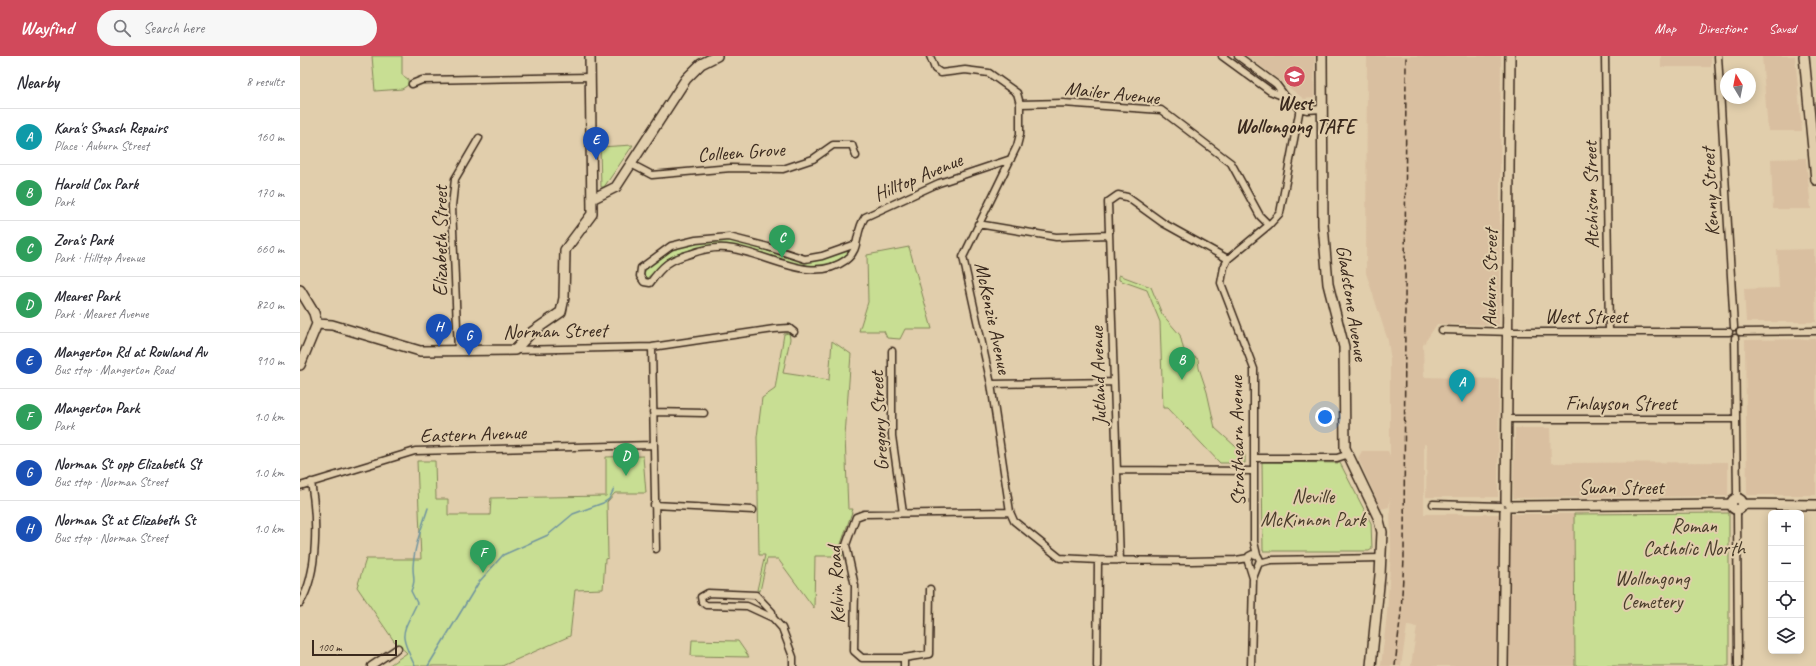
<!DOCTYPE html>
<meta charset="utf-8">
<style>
:root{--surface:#fff;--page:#f7f7f7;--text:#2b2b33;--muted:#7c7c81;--line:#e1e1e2;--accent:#d1495b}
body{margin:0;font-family:Caveat,sans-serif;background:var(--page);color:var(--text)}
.controls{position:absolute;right:12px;bottom:12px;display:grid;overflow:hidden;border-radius:6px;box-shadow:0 2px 10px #0003}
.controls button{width:36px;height:36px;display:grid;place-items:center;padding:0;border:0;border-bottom:1px solid var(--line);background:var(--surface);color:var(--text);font:20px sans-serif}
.compass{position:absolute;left:1420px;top:12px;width:36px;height:36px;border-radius:50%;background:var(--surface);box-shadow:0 2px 10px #0003;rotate:350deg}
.scale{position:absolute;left:12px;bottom:10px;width:85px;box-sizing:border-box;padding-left:4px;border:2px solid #3b2a1e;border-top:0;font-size:11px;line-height:14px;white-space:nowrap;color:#3b2a1e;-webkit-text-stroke:3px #e1ceac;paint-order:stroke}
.you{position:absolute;left:1025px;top:361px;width:14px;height:14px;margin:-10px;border:3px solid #fff;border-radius:50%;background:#1a73e8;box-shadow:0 0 0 6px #1a73e833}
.badge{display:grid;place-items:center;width:26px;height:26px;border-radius:50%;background:var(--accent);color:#fff;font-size:13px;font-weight:700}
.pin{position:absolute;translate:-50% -33px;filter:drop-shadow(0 1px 2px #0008)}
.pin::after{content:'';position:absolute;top:21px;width:14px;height:12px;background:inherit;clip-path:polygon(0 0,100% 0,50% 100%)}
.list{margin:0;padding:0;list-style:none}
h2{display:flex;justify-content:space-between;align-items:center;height:52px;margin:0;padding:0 16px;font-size:17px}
h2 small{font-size:13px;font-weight:400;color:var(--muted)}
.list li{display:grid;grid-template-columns:26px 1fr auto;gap:12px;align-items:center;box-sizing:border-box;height:56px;padding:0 16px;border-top:1px solid var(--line)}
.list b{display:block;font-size:15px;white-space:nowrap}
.list p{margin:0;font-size:13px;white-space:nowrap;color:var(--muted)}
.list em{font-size:13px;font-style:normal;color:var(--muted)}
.icon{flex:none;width:22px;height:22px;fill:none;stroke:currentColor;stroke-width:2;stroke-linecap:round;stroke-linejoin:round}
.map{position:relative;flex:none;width:1516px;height:610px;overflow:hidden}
header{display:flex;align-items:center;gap:24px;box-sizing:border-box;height:56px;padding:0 20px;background:var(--accent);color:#fff}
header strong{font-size:19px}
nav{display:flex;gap:22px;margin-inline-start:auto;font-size:14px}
.search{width:280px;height:36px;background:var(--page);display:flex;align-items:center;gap:10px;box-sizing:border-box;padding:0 14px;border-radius:22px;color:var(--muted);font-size:15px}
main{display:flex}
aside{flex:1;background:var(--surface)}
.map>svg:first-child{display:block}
.built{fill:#d9bfa0}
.green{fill:#c8de93;stroke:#828458}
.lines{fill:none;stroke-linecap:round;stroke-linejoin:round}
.stream{stroke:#70949f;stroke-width:1.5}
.street-casing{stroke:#3b2a1e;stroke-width:9}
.secondary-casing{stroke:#3b2a1e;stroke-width:12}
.street{stroke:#e1ceac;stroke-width:6}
.secondary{stroke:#e1ceac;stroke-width:9}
.rail{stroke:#3b2a1e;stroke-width:1.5;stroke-dasharray:6 3;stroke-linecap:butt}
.labels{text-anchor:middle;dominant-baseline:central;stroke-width:4;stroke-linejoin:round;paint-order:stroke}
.street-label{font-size:20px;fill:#3b2a1e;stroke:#e1ceac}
.poi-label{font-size:20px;font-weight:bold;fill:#3b2a1e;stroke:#e1ceac}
.park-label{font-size:20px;fill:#493c2a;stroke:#e1ceac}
</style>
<header>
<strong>Wayfind</strong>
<div class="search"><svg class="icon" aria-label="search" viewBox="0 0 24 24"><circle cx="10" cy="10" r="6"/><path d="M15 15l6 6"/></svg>Search here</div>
<nav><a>Map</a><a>Directions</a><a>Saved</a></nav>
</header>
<main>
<aside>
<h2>Nearby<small>8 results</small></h2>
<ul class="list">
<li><span class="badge" style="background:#0f9aa8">A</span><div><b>Kara's Smash Repairs</b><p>Place · Auburn Street</p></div><em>160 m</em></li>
<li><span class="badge" style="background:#2e9e5b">B</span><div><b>Harold Cox Park</b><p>Park</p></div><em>170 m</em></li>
<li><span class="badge" style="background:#2e9e5b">C</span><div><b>Zora's Park</b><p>Park · Hilltop Avenue</p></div><em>660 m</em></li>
<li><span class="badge" style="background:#2e9e5b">D</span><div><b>Meares Park</b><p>Park · Meares Avenue</p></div><em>820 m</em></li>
<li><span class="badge" style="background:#1a4fb4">E</span><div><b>Mangerton Rd at Rowland Av</b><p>Bus stop · Mangerton Road</p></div><em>910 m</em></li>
<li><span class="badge" style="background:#2e9e5b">F</span><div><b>Mangerton Park</b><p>Park</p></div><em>1.0 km</em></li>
<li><span class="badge" style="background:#1a4fb4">G</span><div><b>Norman St opp Elizabeth St</b><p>Bus stop · Norman Street</p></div><em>1.0 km</em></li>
<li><span class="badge" style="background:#1a4fb4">H</span><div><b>Norman St at Elizabeth St</b><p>Bus stop · Norman Street</p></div><em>1.0 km</em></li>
</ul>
</aside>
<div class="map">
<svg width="1516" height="610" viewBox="0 0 1516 610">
<rect width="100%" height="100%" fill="#e1ceac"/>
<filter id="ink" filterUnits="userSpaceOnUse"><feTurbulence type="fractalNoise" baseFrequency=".025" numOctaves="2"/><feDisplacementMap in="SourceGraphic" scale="8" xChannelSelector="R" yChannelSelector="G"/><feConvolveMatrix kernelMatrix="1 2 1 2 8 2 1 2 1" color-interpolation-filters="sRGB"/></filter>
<g filter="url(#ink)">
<path class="built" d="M947 0H1015L1014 42 1004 43Z
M1067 0H1201L1199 269 1137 268 1123 289 1124 321 1199 323 1198 441H1126L1127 389 1124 388V458H1274L1275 610H1111L1117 571 1107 570 1101 610H1081L1087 558 1091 495 1090 442 1089 451 1081 453 1058 402 1062 395H1088L1090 400V298L1088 285 1066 217Z
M1361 0H1411V11H1361Z
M1462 0H1495L1502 75H1468Z
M1506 102 1511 153H1473L1471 103Z
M1514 193 1516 266H1446L1444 233 1479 232 1477 194Z
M1516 283V439H1447L1445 284Z
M1215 372H1250L1251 407 1428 406V440L1213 442Z"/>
<path class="green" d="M72 0H102V19L108 23V29L102 33 75 35Z
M333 89 304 131H301L300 91Z
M431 184 505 206 520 204 548 194 547 199C512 223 473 199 436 191 418 188 383 193 367 203 359 208 355 217 347 222L344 219 345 214C375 186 392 187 431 184Z
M609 191 632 273H605L600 283 587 282 584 275H559L568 246 567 199Z
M819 219 851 231 862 258 880 279 884 295 898 303 899 312 907 336 915 372 945 399V407H920L868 352H863L860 266 847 234 819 224Z
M489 277 490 283 483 317 529 324 532 285 551 298 545 380 548 453H553L540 491 543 500H515L514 552 478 503H467L460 535 457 534 465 499H459L457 381 462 342 475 333 484 278Z
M343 400 346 437H315L307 446 308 502 305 503 303 533 275 534 270 580 202 610H88L107 597 94 585 57 531 66 503H121L117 405H135L136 443H148V459H190L191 442 306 440V401Z
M962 406 1040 407 1071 467 1072 493 1069 495H963Z
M1429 457V610H1275L1274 458Z
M392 584 438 585 449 601 391 600Z"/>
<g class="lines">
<path class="stream" d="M115 610C98 576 102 579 117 547L111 535C116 524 113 522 113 511 114 491 122 471 128 452
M128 610 179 526 203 499 248 479 273 458 303 447 309 443 314 433"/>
<defs>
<path id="street" d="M630 0 635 13 641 17 665 14 689 17 717 37 720 48V78L717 90 663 201 691 328 710 456 714 465 760 502 798 504 891 505 936 504 948 502
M922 0 970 35 987 42 1000 52 1007 54 1022 53
M938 0 976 28 985 40
M1305 0 1309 276
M1418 0 1434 271
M112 28 122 24 290 21
M720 48 763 47 861 54 931 107 960 160 969 169
M331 108 352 119 431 112 483 113 513 103 533 89H552L556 100
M678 168 756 181 808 179
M556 188 522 200 505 203 468 191 429 181 396 184 371 190 341 212 340 220 344 226 350 227C363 209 369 204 390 198 401 194 415 191 426 192 464 195 510 230 546 204 561 193 554 177 565 161L639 127 711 103
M1142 274 1213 276H1429
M1440 276 1516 275
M1435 282 1437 442
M352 291 356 493
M215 294 352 291 474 273 489 272 494 276
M158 295 152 150 155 123 179 82
M592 295V380L603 457
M691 328 813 326
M353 356 404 357
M1206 363H1435
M954 402H1037L1046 399
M818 414 954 415
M0 430 115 395 353 389
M1133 448 1201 450
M354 449 453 454
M1437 454 1438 610
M957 499 954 486V313L921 227 924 211 928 203 969 169 980 157 1000 52
M820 505 808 146 818 139 827 141 863 167 928 203
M959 507 971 504 1081 502
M0 547C19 517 17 460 11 426
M473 562 472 556 456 539 408 537 401 541 402 546 406 549 447 550 473 562 482 572 493 601V610
M604 602 629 598 630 533
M71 610 98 592
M604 610V602H562L554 595 555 530 546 489 556 461 564 458 710 456
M797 610 798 504
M951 610 953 522 948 506 949 500 953 498 958 500 960 504 953 522"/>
<path id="secondary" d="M1022 0 1023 169 1028 228 1044 291 1045 392 1078 461 1082 476 1080 519 1071 610
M1504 0 1516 124
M292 143 316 131 386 23 401 8 417 0
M0 234 14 257 17 268 0 309
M17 268 32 269 120 295 215 294 232 276 261 256 264 242 265 194 292 158 290 0
M1431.5 448a5.5 5.5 0 1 1 11 0a5.5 5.5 0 1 1-11 0Z
M1206 445 1210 0
M1443 448 1516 449
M1211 450 1431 448
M1203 610 1205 455"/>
</defs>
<use href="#street" class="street-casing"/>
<use href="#secondary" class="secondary-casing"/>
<use href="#street" class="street"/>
<use href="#secondary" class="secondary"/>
<path class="rail" d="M1095 610 1101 556 1104 503 1106 0"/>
</g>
</g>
<defs>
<symbol id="university-disc" viewBox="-11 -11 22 22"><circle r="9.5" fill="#d1495b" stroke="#e1ceac"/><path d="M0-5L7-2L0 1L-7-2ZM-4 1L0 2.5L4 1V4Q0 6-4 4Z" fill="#fff"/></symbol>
</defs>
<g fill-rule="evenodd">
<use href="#university-disc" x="982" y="8" width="25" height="25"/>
</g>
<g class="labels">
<g class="street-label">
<text transform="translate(812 37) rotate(6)">Mailer Avenue</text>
<text transform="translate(441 96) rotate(-4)">Colleen Grove</text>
<text transform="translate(618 121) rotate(-23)">Hilltop Avenue</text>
<text transform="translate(1410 136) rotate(-93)">Kenny Street</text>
<text transform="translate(1291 139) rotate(-91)">Atchison Street</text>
<text transform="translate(140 185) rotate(-90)">Elizabeth Street</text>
<text transform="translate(1190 222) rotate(-89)">Auburn Street</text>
<text transform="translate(1052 247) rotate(81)">Gladstone Avenue</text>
<text x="1286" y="260">West Street</text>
<text transform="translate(693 262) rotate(78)">McKenzie Avenue</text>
<text transform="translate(255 275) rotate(-1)">Norman Street</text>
<text transform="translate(798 320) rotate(-92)">Jutland Avenue</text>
<text x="1321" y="347">Finlayson Street</text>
<text transform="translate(579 365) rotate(-93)">Gregory Street</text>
<text transform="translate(173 378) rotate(-2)">Eastern Avenue</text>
<text transform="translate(937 385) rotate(-91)">Strathearn Avenue</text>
<text x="1321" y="431">Swan Street</text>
<text transform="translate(536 529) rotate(-93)">Kelvin Road</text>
</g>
<g class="poi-label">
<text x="995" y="47">West<tspan x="995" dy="23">Wollongong TAFE</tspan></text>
</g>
<g class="park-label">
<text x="1013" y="440">Neville<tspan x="1013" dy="23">McKinnon Park</tspan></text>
<text x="1394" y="469">Roman<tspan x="1394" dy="23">Catholic North</tspan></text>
<text x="1352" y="522">Wollongong<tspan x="1352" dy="23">Cemetery</tspan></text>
</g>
</g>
</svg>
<div class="controls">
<button>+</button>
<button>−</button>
<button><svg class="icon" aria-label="locate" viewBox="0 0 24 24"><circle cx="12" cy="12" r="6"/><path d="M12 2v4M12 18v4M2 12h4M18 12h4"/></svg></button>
<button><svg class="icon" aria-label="layers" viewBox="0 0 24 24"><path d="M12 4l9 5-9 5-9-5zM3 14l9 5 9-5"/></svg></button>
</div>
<svg class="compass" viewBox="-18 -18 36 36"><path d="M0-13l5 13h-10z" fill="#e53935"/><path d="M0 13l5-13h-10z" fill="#7c7c81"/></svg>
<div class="scale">100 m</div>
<div class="you"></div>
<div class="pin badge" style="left:1162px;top:346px;background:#0f9aa8">A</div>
<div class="pin badge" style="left:882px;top:324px;background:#2e9e5b">B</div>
<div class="pin badge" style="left:482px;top:202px;background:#2e9e5b">C</div>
<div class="pin badge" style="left:326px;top:420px;background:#2e9e5b">D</div>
<div class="pin badge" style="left:296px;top:104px;background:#1a4fb4">E</div>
<div class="pin badge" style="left:183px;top:517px;background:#2e9e5b">F</div>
<div class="pin badge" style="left:169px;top:300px;background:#1a4fb4">G</div>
<div class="pin badge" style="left:139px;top:291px;background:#1a4fb4">H</div>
</div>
</main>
